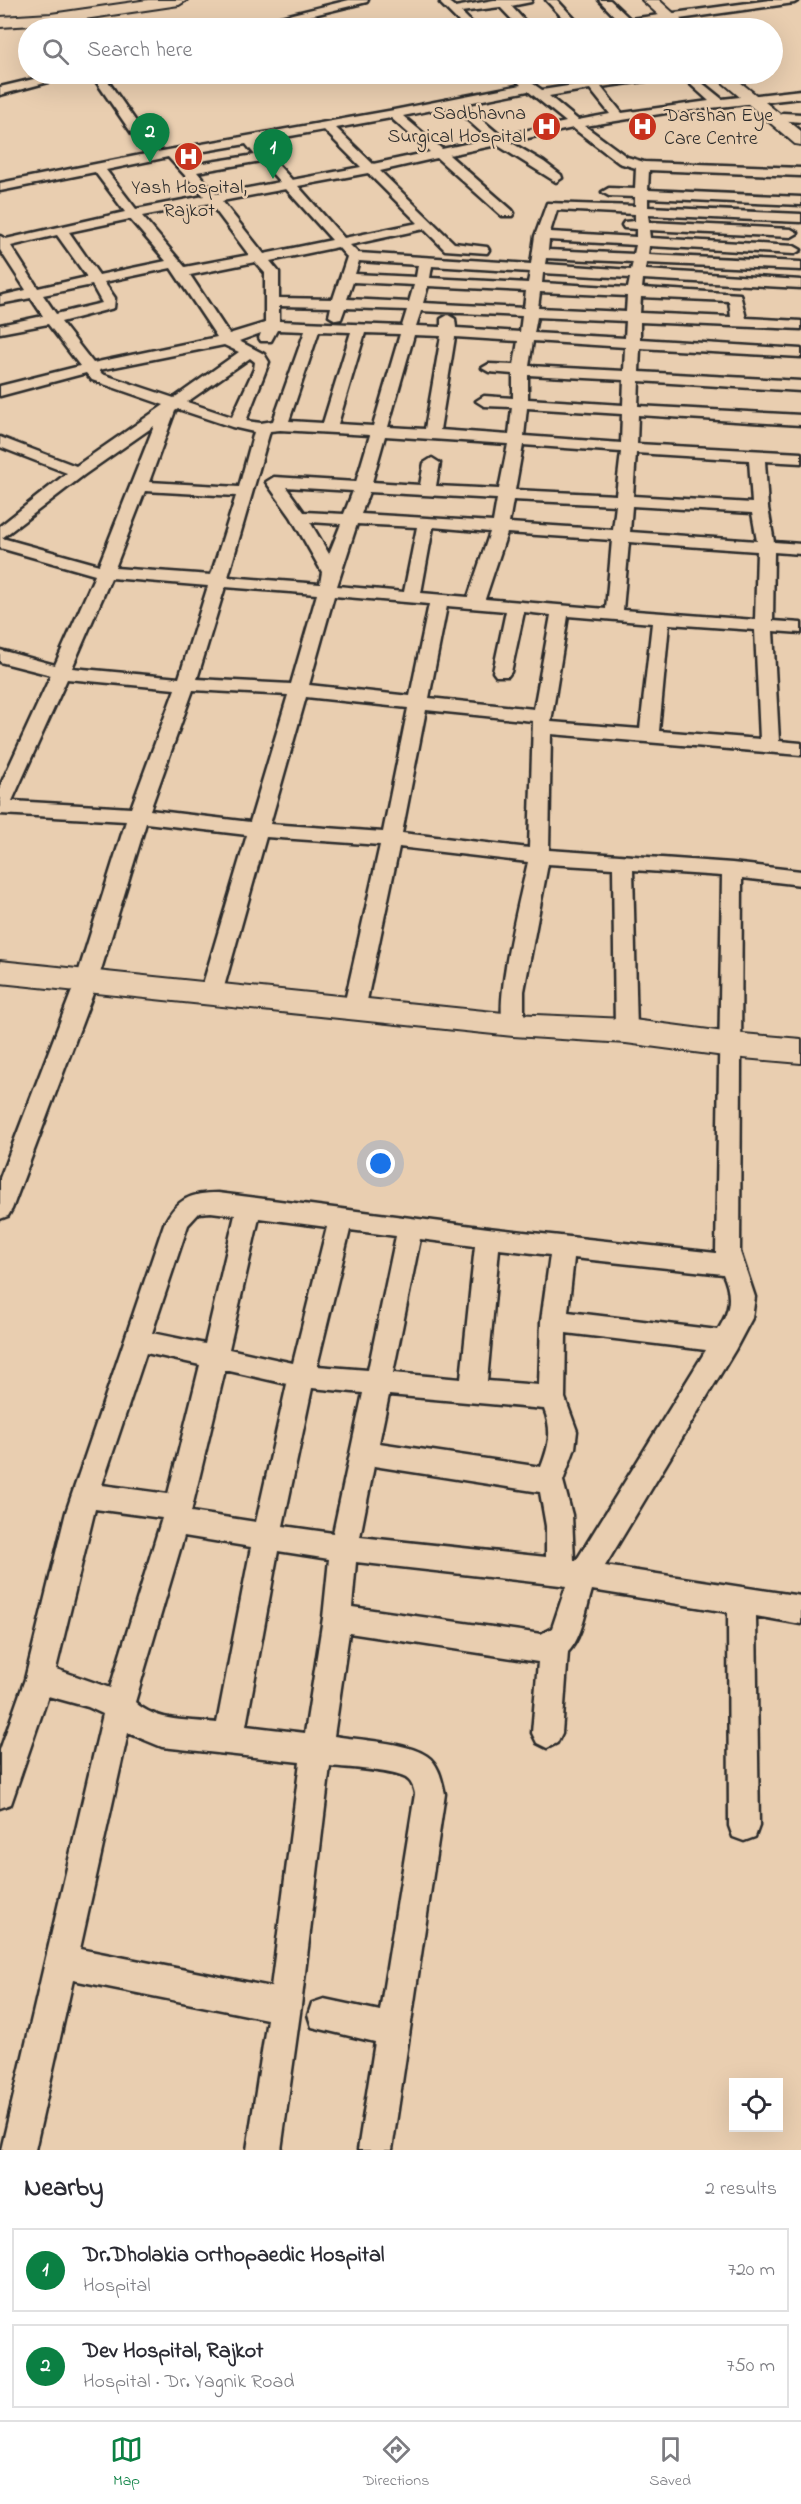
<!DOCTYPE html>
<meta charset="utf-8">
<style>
:root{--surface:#fff;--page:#f7f7f7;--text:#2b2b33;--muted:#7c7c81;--line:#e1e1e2;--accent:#0b8043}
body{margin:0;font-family:"Indie Flower",sans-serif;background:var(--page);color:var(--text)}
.controls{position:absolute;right:18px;bottom:18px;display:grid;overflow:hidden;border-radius:0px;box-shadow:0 6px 24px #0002}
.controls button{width:54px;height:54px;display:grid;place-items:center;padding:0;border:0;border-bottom:2px solid var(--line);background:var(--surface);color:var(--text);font:30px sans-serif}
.you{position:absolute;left:381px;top:1164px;width:21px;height:21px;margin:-15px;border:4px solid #fff;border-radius:50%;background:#1a73e8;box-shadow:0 0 0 9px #1a73e833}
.badge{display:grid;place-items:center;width:39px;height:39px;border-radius:50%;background:var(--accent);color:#fff;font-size:20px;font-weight:700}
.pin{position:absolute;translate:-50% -50px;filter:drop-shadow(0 2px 3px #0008)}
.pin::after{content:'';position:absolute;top:32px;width:21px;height:18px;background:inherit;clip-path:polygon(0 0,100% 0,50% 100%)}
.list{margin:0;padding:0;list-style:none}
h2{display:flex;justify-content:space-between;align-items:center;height:78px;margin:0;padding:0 24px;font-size:26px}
h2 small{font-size:20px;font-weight:400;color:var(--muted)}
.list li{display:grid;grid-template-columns:39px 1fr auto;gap:18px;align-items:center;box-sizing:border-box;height:84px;margin:0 12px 12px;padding:0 12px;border:2px solid var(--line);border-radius:0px}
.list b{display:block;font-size:22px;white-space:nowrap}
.list p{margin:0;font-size:20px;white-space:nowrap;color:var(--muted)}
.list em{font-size:20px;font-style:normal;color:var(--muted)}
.icon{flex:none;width:33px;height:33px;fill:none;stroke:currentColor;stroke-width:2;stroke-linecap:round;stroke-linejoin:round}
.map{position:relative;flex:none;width:801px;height:2150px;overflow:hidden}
.search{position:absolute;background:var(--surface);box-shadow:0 6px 24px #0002;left:18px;right:18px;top:18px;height:66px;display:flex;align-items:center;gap:15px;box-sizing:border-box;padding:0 21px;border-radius:33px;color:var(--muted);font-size:22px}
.sheet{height:270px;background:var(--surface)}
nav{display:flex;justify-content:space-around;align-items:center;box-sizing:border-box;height:84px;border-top:2px solid var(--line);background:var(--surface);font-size:16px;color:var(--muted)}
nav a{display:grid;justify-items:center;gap:3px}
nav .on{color:var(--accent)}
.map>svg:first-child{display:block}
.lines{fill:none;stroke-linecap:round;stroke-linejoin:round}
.street-casing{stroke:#2b2b2b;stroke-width:5}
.secondary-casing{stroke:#2b2b2b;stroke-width:4}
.street{fill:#e9ceb0;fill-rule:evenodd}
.secondary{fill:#e9ceb0;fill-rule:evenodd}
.labels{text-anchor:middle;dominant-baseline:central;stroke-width:5;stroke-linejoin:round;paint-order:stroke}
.far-poi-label{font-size:20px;fill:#2b2b2b;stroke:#e9ceb0;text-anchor:end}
</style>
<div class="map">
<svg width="801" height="2150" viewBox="0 0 801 2150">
<rect width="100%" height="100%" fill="#e9ceb0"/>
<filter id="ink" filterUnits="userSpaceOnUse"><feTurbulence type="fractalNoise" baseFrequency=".0167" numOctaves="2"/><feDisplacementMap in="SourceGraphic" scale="12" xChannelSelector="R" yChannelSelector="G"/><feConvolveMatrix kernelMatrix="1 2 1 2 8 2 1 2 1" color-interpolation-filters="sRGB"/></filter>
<g filter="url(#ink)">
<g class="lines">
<defs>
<path id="street" d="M349 0H368L367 2 260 28H242L244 26Z
M494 0H532L531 2 511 6 531 28H520L500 7 461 12 477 28H465L440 3 446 0 455 7Z
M546 0H557L583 28H572Z
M599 0H610L630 19 770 0H799L794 3 636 25 638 28 625 27 586 28 591 25 619 21Z
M51 16 72 26 74 28C63 29 53 27 45 19Z
M55 74H73L71 76 0 95V87Z
M91 74H103L157 152 394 110 521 85 513 77 519 74 542 90 646 74H672L666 78 601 87 622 113 709 101 679 74H691L722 99 801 90V98L666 113 585 126 627 157 644 162 801 168V176L649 170 648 190 801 197V205L648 198V207L801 214V222L648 215 649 222 791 229 798 233 791 237 649 230 650 238 794 246 801 250 794 254 649 246 648 255 801 262V270L646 263 645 270 801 280V288L643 279 642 288 740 294 746 318 801 321V329L640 322V339L801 349V357L640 348 639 372 801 381V391L639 381 638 406 801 415V425L638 415 637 444 801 453V463L765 461 768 508 774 542 801 544V554L774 552 773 621 801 623V633L773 631 779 741 801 743V755L551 734 549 850 732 863 801 871V885L742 878 740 1252 755 1297 752 1318 735 1350 605 1566 801 1596V1624L756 1616 759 1826 755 1837 744 1841 733 1837 729 1826 728 1612 592 1590C586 1609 582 1638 568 1652L562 1733 557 1743 547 1748 537 1743 532 1733 538 1662 349 1633 334 1736C358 1740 407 1742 427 1756 439 1764 442 1781 445 1794L392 2150H358L375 2042 312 2027 308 2015 312 2003 324 1999 380 2011 415 1794C414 1788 411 1781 406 1778 390 1770 349 1768 330 1766L301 2006 281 2150H247L267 2019 73 1980 35 2150H1L103 1714 88 1707 48 1696 11 1804 0 1808V1750L25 1679 66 1512 164 1224C177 1199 190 1193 218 1193L488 1228 716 1253 722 876 633 870 637 1031 634 1037 626 1039 618 1037 615 1031 613 868 548 864 524 991V1025L521 1031 513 1033 505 1031C492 1006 521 894 528 862L399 847 365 1010 362 1016 354 1018 346 1016 343 1010 380 845 266 837 222 994 219 1000 211 1002 203 1000 200 994 247 835 146 823 97 983 12 1209 8 1216 0 1219V1178L75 983 126 821 0 814V786L51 675 0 662V650L55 665 95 575 0 548V526L67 473 0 447V437L76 466 164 405 92 380 86 373 0 396V386L80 366 48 324 0 333V325L43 316 31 298 0 304V296L26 290 0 250V236L6 239 125 212 95 172 0 191V183L146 154ZM590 89 610 114 578 120 549 96ZM528 91 566 122 501 136 463 104ZM452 106 489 139 442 149 403 116ZM391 118 430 152 373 164 336 128ZM573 128 619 163 636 168 635 189 609 188 602 192 609 196 635 197V206L547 203 535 236 531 264 358 253 350 245 424 229 445 250 487 253 489 250 487 247 454 243 380 171 437 158 502 216H512L514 213 512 210 449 155 497 145 556 182 562 178 561 175 544 162 510 142ZM324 130 361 167 292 180 257 142ZM246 144 255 155 191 165 181 155ZM168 157 204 196 136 209 106 170ZM261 161 280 182 216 194 197 172ZM368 173 418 223 344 238 298 186ZM286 189 332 240 264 254 222 201ZM210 203 249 255 185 267 142 216ZM557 210 635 214V221L624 222 622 225 624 228 636 229V237L550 232ZM130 219 166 261 99 275 69 232ZM57 235 87 277 38 288 11 246ZM549 240 636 245 634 254 548 250ZM338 247 347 257 333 299 279 298V272L270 261ZM546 258 633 262 631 270 545 264ZM359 261 418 265 416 277 355 274ZM255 262 265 273V323L229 334 190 275ZM432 266 530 272 528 283 430 278ZM171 268 217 337 93 363 61 322 114 308 115 298 104 282ZM543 273 630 278 628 288 542 283ZM353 282 414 285 409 302 347 299ZM92 285 102 303 56 314 43 295ZM428 286 526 291 524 308 423 303ZM540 292 627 296 626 312 538 308ZM641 297 729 301 731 317 640 313ZM279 306 331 307 329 316 336 320 341 319 345 308 407 310 402 326 279 321ZM421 311 522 316 520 332 456 328 455 319 448 315 441 319V327L416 326ZM537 317 626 321 625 338 534 333ZM277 330 305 331 273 421 261 423 246 421 269 362 264 354 239 341 261 333 259 338 261 341H271ZM319 331 351 332 323 423 289 421ZM365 333 400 334 373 426 338 424ZM414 335 441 336 425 429 388 427ZM455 337 518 341 514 365 489 364 482 368 489 372 513 374V398L484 396 476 401 484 406 512 407 509 435 440 430ZM533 341 625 347 624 371 529 366ZM224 345 239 352 174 398 102 374 99 370ZM250 358 255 362 254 369 232 417 187 402ZM528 375 624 380 623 405 528 399ZM527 408 622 414 621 443 524 436ZM178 409 232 427 254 432 239 487 149 482 175 411ZM154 426 99 565 2 538 84 475ZM280 430 370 435 356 482 274 477 266 482 291 517 322 572 320 584 228 577 270 431ZM385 436 508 444 499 489 436 486 440 463 432 458 424 463 420 485 372 482ZM523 445 621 452 616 495 515 490ZM636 453 749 460 752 503 633 496ZM286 487 353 491 344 514 304 512ZM145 491 236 496 211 575 115 568ZM369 492 497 499 493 522 361 514ZM513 500 616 505 613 530 509 523ZM632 506 752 513 757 541 630 532ZM310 522 341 524 329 554ZM357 524 417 527 404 592 337 586ZM433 527 490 532 468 597 421 593ZM507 533 612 540 606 609 485 599ZM629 542 757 551 755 620 623 610ZM111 578 208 586 179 678 72 668ZM225 587 317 594 291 684 197 679ZM334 596 429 604 410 696 309 685ZM447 606 506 611 493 672 496 676H508L511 672 524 612 551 615 534 709 429 698ZM568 616 652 623 640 729 551 722ZM669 624 755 630 760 739 659 731ZM67 679 175 689 131 808 12 801ZM193 690 288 695 250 822 150 810ZM306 697 408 708 383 832 270 824ZM426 710 533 721 529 848 402 833ZM211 1212 235 1215 205 1344 152 1333 188 1225 199 1213ZM259 1218 327 1227 293 1363 229 1349ZM350 1230 396 1236 368 1370 317 1366ZM420 1239 475 1246 461 1379 393 1373ZM499 1249 550 1255 541 1321 539 1385 487 1381ZM574 1258 723 1274C733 1296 730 1311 718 1330L568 1312ZM566 1333 706 1350 576 1561H574L572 1515 563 1481 575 1448 577 1431 565 1398ZM146 1353 200 1365 168 1494 102 1485ZM225 1370 287 1384 256 1522 191 1512ZM312 1388 363 1393 333 1533 283 1526ZM389 1395 544 1409C553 1431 549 1446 541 1467L379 1443ZM374 1466 540 1492 546 1526V1557L360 1537ZM95 1509 162 1518 110 1688 56 1669ZM184 1536 251 1547 217 1723C190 1720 155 1722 135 1702ZM278 1551 329 1559 323 1618 305 1733 246 1726ZM356 1562 560 1585 566 1586 552 1628 541 1634 352 1607ZM128 1733 162 1747 300 1762 271 1987 80 1949Z
M783 113 801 114V122L779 120 777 117Z"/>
<path id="secondary" d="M148 0H187L179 5 51 24 0 27V17L51 14Z
M642 0H659L690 28H673Z
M713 74H730L801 131V145L795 144Z
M0 961 513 1014 626 1019 732 1033 801 1039V1063L732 1057 626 1043 513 1036 0 983Z"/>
</defs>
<use href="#street" class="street-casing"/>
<use href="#secondary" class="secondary-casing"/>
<use href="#street" class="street"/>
<use href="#secondary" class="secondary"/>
</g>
</g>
<defs>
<symbol id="hospital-disc" viewBox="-11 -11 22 22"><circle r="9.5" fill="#c8321e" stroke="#e9ceb0"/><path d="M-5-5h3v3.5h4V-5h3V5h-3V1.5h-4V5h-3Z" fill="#fff"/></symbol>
</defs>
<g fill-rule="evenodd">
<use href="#hospital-disc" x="530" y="110" width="33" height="33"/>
<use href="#hospital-disc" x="626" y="110" width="33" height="33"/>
<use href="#hospital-disc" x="172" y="140" width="33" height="33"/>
</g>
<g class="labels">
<g class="far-poi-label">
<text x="526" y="114">Sadbhavna<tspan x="526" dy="23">Surgical Hospital</tspan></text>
<text x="664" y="116" text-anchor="start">Darshan Eye<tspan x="664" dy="23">Care Centre</tspan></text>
<text x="189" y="188" text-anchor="middle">Yash Hospital,<tspan x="189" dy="23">Rajkot</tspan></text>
</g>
</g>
</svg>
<div class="controls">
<button><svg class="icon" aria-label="locate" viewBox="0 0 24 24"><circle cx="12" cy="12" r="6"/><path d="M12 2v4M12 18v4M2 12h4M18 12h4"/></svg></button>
</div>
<div class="you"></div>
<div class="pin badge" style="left:273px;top:179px">1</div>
<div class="pin badge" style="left:150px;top:163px">2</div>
<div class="search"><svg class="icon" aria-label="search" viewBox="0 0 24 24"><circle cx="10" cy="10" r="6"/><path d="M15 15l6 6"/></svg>Search here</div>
</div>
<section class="sheet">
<h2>Nearby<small>2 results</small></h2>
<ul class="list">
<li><span class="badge">1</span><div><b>Dr.Dholakia Orthopaedic Hospital</b><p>Hospital</p></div><em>720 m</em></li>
<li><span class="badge">2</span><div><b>Dev Hospital, Rajkot</b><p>Hospital · Dr. Yagnik Road</p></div><em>750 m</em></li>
</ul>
</section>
<nav>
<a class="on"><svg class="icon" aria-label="map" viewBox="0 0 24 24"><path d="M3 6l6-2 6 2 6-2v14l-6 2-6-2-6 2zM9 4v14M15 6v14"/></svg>Map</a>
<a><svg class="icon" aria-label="directions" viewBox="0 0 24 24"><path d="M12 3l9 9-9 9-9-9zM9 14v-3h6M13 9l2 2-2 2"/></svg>Directions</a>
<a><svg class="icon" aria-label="saved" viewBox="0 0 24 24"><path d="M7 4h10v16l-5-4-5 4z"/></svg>Saved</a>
</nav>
